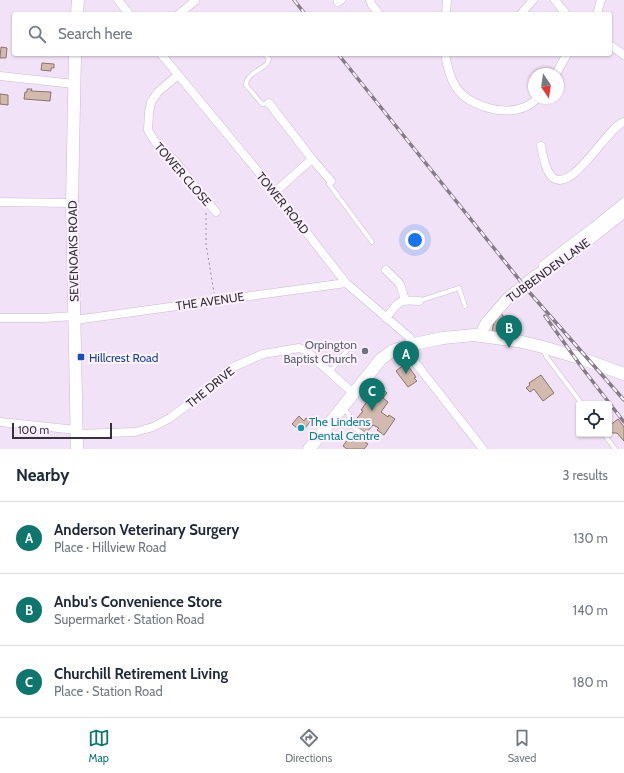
<!DOCTYPE html>
<meta charset="utf-8">
<style>
:root{--surface:#fff;--page:#f2f2f3;--text:#1f2937;--muted:#747a83;--line:#e0e1e3;--accent:#0f766e}
body{margin:0;font-family:Cabin,sans-serif;background:var(--page);color:var(--text)}
.controls{position:absolute;right:12px;bottom:12px;display:grid;overflow:hidden;border-radius:4px;box-shadow:0 1px 3px #0004}
.controls button{width:36px;height:36px;display:grid;place-items:center;padding:0;border:0;border-bottom:1px solid var(--line);background:var(--surface);color:var(--text);font:20px sans-serif}
.compass{position:absolute;left:528px;top:68px;width:36px;height:36px;border-radius:50%;background:var(--surface);box-shadow:0 1px 3px #0004;rotate:167deg}
.scale{position:absolute;left:12px;bottom:10px;width:100px;box-sizing:border-box;padding-left:4px;border:2px solid #373139;border-top:0;font-size:11px;line-height:14px;white-space:nowrap;color:#373139;-webkit-text-stroke:3px #fcf2ff;paint-order:stroke}
.you{position:absolute;left:415px;top:240px;width:14px;height:14px;margin:-10px;border:3px solid #fff;border-radius:50%;background:#1a73e8;box-shadow:0 0 0 6px #1a73e833}
.badge{display:grid;place-items:center;width:26px;height:26px;border-radius:50%;background:var(--accent);color:#fff;font-size:13px;font-weight:700}
.pin{position:absolute;translate:-50% -33px;filter:drop-shadow(0 1px 2px #0008)}
.pin::after{content:'';position:absolute;top:21px;width:14px;height:12px;background:inherit;clip-path:polygon(0 0,100% 0,50% 100%)}
.list{margin:0;padding:0;list-style:none}
h2{display:flex;justify-content:space-between;align-items:center;height:52px;margin:0;padding:0 16px;font-size:17px}
h2 small{font-size:13px;font-weight:400;color:var(--muted)}
.list li{display:grid;grid-template-columns:26px 1fr auto;gap:12px;align-items:center;box-sizing:border-box;height:72px;padding:0 16px;border-top:1px solid var(--line)}
.list b{display:block;font-size:15px;white-space:nowrap}
.list p{margin:0;font-size:13px;white-space:nowrap;color:var(--muted)}
.list em{font-size:13px;font-style:normal;color:var(--muted)}
.icon{flex:none;width:22px;height:22px;fill:none;stroke:currentColor;stroke-width:2;stroke-linecap:round;stroke-linejoin:round}
.map{position:relative;flex:none;width:624px;height:449px;overflow:hidden}
.search{position:absolute;background:var(--surface);box-shadow:0 1px 3px #0004;left:12px;right:12px;top:12px;height:44px;display:flex;align-items:center;gap:10px;box-sizing:border-box;padding:0 14px;border-radius:4px;color:var(--muted);font-size:15px}
.sheet{height:268px;background:var(--surface)}
nav{display:flex;justify-content:space-around;align-items:center;box-sizing:border-box;height:56px;border-top:1px solid var(--line);background:var(--surface);font-size:11px;color:var(--muted)}
nav a{display:grid;justify-items:center;gap:2px}
nav .on{color:var(--accent)}
.map>svg:first-child{display:block}
.building{fill:#d3baaf;stroke:#8b746a}
.lines{fill:none;stroke-linecap:round;stroke-linejoin:round}
.lane-casing{stroke:#cabbd0;stroke-width:5}
.street-casing{stroke:#cabbd0;stroke-width:9}
.secondary-casing{stroke:#cabbd0;stroke-width:12}
.primary-casing{stroke:#cabbd0;stroke-width:13}
.path{stroke:#998e9c;stroke-width:1;stroke-dasharray:2 3;stroke-linecap:butt}
.lane{stroke:#fff;stroke-width:4}
.street{stroke:#fff;stroke-width:8}
.secondary{stroke:#fff;stroke-width:11}
.primary{stroke:#fff;stroke-width:12}
.rail-casing{stroke:#867c8a;stroke-width:3.5}
.rail{stroke:#fcf2ff;stroke-width:2;stroke-dasharray:6;stroke-linecap:butt}
.worship-dot{fill:#6b7280;stroke:#fcf2ff;stroke-width:1.5}
.transit-dot{fill:#1a4fb4;stroke:#fcf2ff;stroke-width:1.5}
.culture-dot{fill:#0f9aa8;stroke:#fcf2ff;stroke-width:1.5}
.labels{text-anchor:middle;dominant-baseline:central;stroke-width:4;stroke-linejoin:round;paint-order:stroke}
.street-label{font-size:12px;fill:#373139;stroke:#fcf2ff}
.worship-label{font-size:12px;fill:#5b616d;stroke:#fcf2ff;text-anchor:end}
.transit-label{font-size:12px;fill:#164399;stroke:#fcf2ff;text-anchor:start}
.culture-label{font-size:12px;fill:#0d838f;stroke:#fcf2ff;text-anchor:start}
</style>
<div class="map">
<svg width="624" height="449" viewBox="0 0 624 449">
<rect width="100%" height="100%" fill="#f2e2f7"/>
<path class="building" d="M1 47 7 48 6 58H0Z
M42 63 54 64V68H51V71L41 70Z
M27 89H32L31 91 51 92 50 101 24 99 25 92H27Z
M0 94 8 95V105L0 104Z
M499 314 503 315V318L514 319 512 327 508 326 507 334 492 332 494 321 495 322Z
M406 363 416 377 414 378 417 381 408 387 396 371Z
M541 375 554 393 543 401 534 389 530 392 526 388 530 385 529 383Z
M381 388 387 393 383 398 388 402 381 412 388 417 389 415 395 419 384 435 377 430 379 428 373 425 366 433 352 424 363 411 361 410 371 396 374 395 372 394Z
M299 416 304 421 306 418 310 422 302 432 292 424Z
M618 419 624 427V441L617 433H612L609 429V426Z
M357 436 368 444 364 449H347L343 446 348 439 352 442Z"/>
<g class="lines">
<defs>
<path id="lane" d="M265 54 269 59 267 64C260 70 246 75 246 85L262 104 269 103
M331 182 329 184 372 242
M419 301 459 288 465 306
M544 350 546 356 582 404
M330 372 348 349
M343 409 349 414 350 425 366 436
M604 434 615 449"/>
<path id="street" d="M118 0 129 14
M370 0 372 5 379 14
M555 0 566 14
M338 2 341 0
M179 14 195 1
M446 14 447 0
M521 14 533 0
M597 14 601 0
M610 45 624 55
M161 54 275 192 346 283 409 337 414 344
M445 54C447 65 449 74 454 84 466 106 503 116 525 107 530 105 534 101 538 98
M556 74 567 54
M178 75 158 92 151 102 149 112 148 130 156 143 175 161 216 212
M0 76 74 84
M269 103 312 159 331 181
M541 146C543 154 544 165 549 173 568 203 607 126 624 122
M275 192 312 159
M0 202 72 203
M595 231 593 227 624 202
M543 265 593 227
M386 270 400 284 405 300
M0 318H43L74 316
M386 318C399 302 397 299 419 301
M75 320 346 283
M403 347 483 449
M0 422 77 430
M77 434 135 432 153 427 170 418 194 400 231 368 263 354 299 348 305 350 353 393"/>
<path id="secondary" d="M482 335 483 329 487 322 508 298 535 276 563 260 624 212"/>
<path id="primary" d="M77 14 78 0
M75 54 72 203 77 449
M309 449 381 359 392 351 414 344 443 338 474 335 518 341 543 347 583 359 624 374"/>
</defs>
<use href="#lane" class="lane-casing"/>
<use href="#street" class="street-casing"/>
<use href="#secondary" class="secondary-casing"/>
<use href="#primary" class="primary-casing"/>
<path class="path" d="M206 213V244L214 293"/>
<use href="#lane" class="lane"/>
<use href="#street" class="street"/>
<use href="#secondary" class="secondary"/>
<use href="#primary" class="primary"/>
<defs>
<path id="rail" d="M294 0 305 14
M338 54 530 293 624 400
M545 316 583 369 624 422"/>
</defs>
<use href="#rail" class="rail-casing"/>
<use href="#rail" class="rail"/>
</g>
<circle class="worship-dot" cx="365" cy="351" r="4"/>
<rect class="transit-dot" x="77" y="353" width="8" height="8" rx="2"/>
<circle class="culture-dot" cx="301" cy="428" r="4"/>
<g class="labels">
<g class="street-label">
<text transform="translate(183 174) rotate(49)">TOWER CLOSE</text>
<text transform="translate(283 203) rotate(51)">TOWER ROAD</text>
<text transform="translate(73 251) rotate(-91)">SEVENOAKS ROAD</text>
<text transform="translate(548 270) rotate(-36)">TUBBENDEN LANE</text>
<text transform="translate(210 301) rotate(-8)">THE AVENUE</text>
<text transform="translate(210 387) rotate(-39)">THE DRIVE</text>
</g>
<g class="worship-label">
<text x="357" y="344">Orpington<tspan x="357" dy="14">Baptist Church</tspan></text>
</g>
<g class="transit-label">
<text x="89" y="357">Hillcrest Road</text>
</g>
<g class="culture-label">
<text x="309" y="421">The Lindens<tspan x="309" dy="14">Dental Centre</tspan></text>
</g>
</g>
</svg>
<div class="controls">
<button><svg class="icon" aria-label="locate" viewBox="0 0 24 24"><circle cx="12" cy="12" r="6"/><path d="M12 2v4M12 18v4M2 12h4M18 12h4"/></svg></button>
</div>
<svg class="compass" viewBox="-18 -18 36 36"><path d="M0-13l5 13h-10z" fill="#e53935"/><path d="M0 13l5-13h-10z" fill="#747a83"/></svg>
<div class="scale">100 m</div>
<div class="you"></div>
<div class="pin badge" style="left:406px;top:374px">A</div>
<div class="pin badge" style="left:509px;top:348px">B</div>
<div class="pin badge" style="left:372px;top:411px">C</div>
<div class="search"><svg class="icon" aria-label="search" viewBox="0 0 24 24"><circle cx="10" cy="10" r="6"/><path d="M15 15l6 6"/></svg>Search here</div>
</div>
<section class="sheet">
<h2>Nearby<small>3 results</small></h2>
<ul class="list">
<li><span class="badge">A</span><div><b>Anderson Veterinary Surgery</b><p>Place · Hillview Road</p></div><em>130 m</em></li>
<li><span class="badge">B</span><div><b>Anbu's Convenience Store</b><p>Supermarket · Station Road</p></div><em>140 m</em></li>
<li><span class="badge">C</span><div><b>Churchill Retirement Living</b><p>Place · Station Road</p></div><em>180 m</em></li>
</ul>
</section>
<nav>
<a class="on"><svg class="icon" aria-label="map" viewBox="0 0 24 24"><path d="M3 6l6-2 6 2 6-2v14l-6 2-6-2-6 2zM9 4v14M15 6v14"/></svg>Map</a>
<a><svg class="icon" aria-label="directions" viewBox="0 0 24 24"><path d="M12 3l9 9-9 9-9-9zM9 14v-3h6M13 9l2 2-2 2"/></svg>Directions</a>
<a><svg class="icon" aria-label="saved" viewBox="0 0 24 24"><path d="M7 4h10v16l-5-4-5 4z"/></svg>Saved</a>
</nav>
